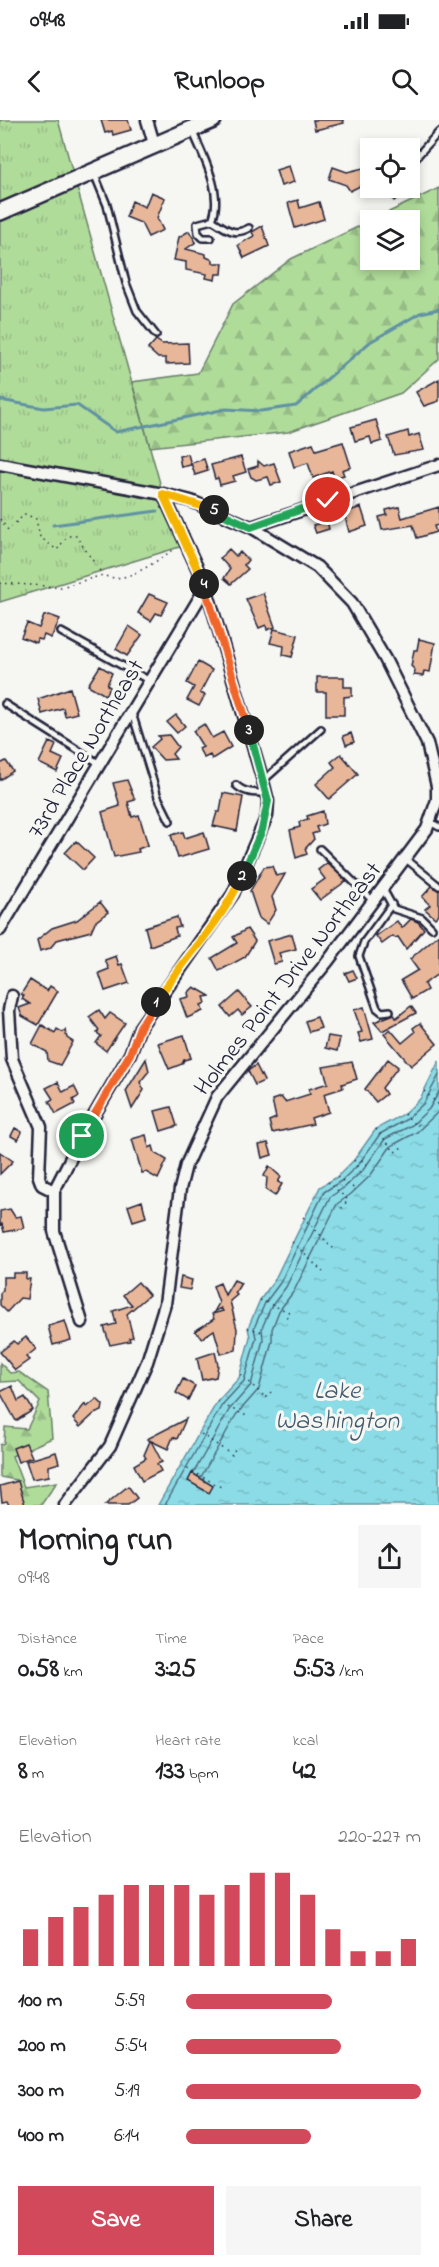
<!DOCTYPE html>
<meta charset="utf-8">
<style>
:root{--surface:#fff;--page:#f6f6f6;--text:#202124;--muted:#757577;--accent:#d1495b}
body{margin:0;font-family:"Indie Flower",sans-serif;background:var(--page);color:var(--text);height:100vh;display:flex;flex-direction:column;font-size:22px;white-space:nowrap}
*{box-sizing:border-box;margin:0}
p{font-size:20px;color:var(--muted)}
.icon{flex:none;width:33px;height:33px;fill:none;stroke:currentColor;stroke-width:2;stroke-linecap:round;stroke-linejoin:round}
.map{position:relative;height:1385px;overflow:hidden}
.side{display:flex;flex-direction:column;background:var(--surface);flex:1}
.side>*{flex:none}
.controls{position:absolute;left:360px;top:18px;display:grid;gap:12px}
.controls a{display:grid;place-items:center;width:60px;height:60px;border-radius:0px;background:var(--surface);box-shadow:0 3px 9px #0003;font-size:30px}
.pin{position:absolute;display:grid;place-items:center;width:51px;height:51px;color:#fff;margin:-26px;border:3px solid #fff;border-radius:50%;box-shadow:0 2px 6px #0007}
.km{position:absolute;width:30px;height:30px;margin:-15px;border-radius:50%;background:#222;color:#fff;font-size:16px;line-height:30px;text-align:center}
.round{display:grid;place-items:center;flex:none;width:63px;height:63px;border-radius:0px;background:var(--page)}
.head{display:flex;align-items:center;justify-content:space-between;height:102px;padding:0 18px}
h1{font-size:33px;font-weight:800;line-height:45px}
.metrics{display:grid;grid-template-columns:repeat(3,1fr);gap:9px;height:102px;padding:6px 18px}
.metrics div{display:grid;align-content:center}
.metrics b{font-size:26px;font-weight:800}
.metrics small{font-size:16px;font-weight:400}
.metrics p{font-size:16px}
.chart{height:168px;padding:12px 18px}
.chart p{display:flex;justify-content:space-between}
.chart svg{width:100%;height:108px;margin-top:6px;stroke:var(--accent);stroke-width:6}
.button{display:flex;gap:12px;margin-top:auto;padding:12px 18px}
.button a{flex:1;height:69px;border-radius:0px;background:var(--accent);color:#fff;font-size:24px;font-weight:800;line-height:69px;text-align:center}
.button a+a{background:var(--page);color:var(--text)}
ul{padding:0 18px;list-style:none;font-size:20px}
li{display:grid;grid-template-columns:96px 72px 1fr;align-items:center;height:45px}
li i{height:15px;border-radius:8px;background:var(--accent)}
.status{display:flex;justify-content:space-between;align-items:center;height:42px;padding:0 30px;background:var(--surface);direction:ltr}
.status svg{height:16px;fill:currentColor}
header{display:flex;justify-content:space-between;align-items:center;height:78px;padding:0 18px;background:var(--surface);font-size:27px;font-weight:800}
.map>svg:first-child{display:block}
</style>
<div class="status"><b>09:48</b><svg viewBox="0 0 49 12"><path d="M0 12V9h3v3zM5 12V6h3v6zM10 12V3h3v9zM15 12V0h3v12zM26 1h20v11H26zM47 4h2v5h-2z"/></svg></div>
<header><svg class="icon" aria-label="back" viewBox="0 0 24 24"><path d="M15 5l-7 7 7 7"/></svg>Runloop<svg class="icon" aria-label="search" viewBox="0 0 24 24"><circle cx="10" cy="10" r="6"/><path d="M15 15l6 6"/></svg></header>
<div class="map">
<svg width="439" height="1385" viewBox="0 0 439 1385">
<defs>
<pattern id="forest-firs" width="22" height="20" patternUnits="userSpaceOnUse" patternTransform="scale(1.5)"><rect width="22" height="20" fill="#b0dc9a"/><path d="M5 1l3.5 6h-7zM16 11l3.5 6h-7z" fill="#97bc86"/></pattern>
<pattern id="park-tufts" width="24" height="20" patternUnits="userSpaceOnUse" patternTransform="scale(1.5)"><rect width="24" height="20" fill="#b0dc9a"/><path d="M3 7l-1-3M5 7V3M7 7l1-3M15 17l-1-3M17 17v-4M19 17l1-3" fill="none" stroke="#97bc86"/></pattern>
<pattern id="water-ripples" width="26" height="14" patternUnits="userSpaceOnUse" patternTransform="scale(1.5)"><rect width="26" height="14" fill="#8bdce6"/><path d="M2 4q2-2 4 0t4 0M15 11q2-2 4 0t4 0" fill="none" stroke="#78bcc6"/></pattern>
</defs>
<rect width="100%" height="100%" fill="#f6f6f2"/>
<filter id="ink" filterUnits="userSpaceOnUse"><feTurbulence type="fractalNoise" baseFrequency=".0167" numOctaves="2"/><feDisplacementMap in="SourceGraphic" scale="12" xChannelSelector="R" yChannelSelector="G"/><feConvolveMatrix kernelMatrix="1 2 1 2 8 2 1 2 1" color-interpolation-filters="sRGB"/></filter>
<g filter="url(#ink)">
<path fill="url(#forest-firs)" stroke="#697f6a" stroke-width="1.5" fill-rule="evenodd" d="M 439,68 L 439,239 L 401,273 L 288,312 L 150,327 L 132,262 L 198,253 L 233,184 L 291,139 ZM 370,100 L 410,100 L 410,140 L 370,140 Z
M 0,1243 L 10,1253 L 19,1252 L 48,1272 L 52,1318 L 12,1336 L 24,1367 L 57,1362 L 41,1385 L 23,1385 L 16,1360 L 0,1357 L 0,1325 L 4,1323 L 5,1307 L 27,1309 L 40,1282 L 19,1261 L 0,1262 Z"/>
<path fill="url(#park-tufts)" stroke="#697f6a" stroke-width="1.5" d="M 0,0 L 58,0 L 163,374 L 186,425 L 0,482 Z"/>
<path fill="url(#water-ripples)" stroke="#6192a2" stroke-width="1.5" d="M 439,941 L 439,1385 L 158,1385 L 217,1282 L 239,1258 L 250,1217 L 248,1208 L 260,1180 L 274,1161 L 320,1067 L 337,1057 L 354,1040 L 376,1009 L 404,994 L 420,979 Z"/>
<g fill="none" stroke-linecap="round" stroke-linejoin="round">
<path stroke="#4c6c7f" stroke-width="1.5" d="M 194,1352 L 229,1290 L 251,1265 L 263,1220 L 262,1208 L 271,1187 L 286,1167 L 330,1077 L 345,1067 L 363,1050 L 385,1019 L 412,1005 L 429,989 L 439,972
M 201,1357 L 236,1295 L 259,1269 L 272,1221 L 272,1209 L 279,1191 L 294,1171 L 337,1084 L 351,1074 L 370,1056 L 391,1026 L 417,1012 L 439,991
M 165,1385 L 222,1285 L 244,1261 L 256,1218 L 254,1208 L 265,1183 L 280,1163 L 324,1072 L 341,1061 L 358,1045 L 380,1014 L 407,999 L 424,983 L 439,955"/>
<path stroke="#6192a2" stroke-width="3" d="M 0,280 L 44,288 L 77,285 L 116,312 L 226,289 L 261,291 L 296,286 L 370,222 L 420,193 L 439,189
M 53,405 L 157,391"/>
</g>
<path fill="#e8b799" stroke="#22223b" stroke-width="1.5" d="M 101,0 L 128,0 L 131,10 L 113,15 L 112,11 L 105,13 Z
M 313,0 L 343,0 L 344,3 L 315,10 Z
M 289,46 L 294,62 L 281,66 L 276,50 Z
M 333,47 L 347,52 L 363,48 L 370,61 L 350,71 L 346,65 L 329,59 Z
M 392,68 L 412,68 L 394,81 L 387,71 Z
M 151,72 L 165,78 L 157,98 L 163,110 L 148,117 L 141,103 L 126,97 L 132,81 L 145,87 Z
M 298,80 L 300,88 L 319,82 L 324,99 L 295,108 L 288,83 Z
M 262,106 L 269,126 L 244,138 L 238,125 L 254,116 L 252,112 Z
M 189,111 L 196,122 L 186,129 L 206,134 L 206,137 L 213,140 L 213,143 L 223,143 L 222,154 L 216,154 L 215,160 L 206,158 L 207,154 L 186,150 L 186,142 L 174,140 L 179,117 Z
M 156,220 L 162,224 L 188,223 L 189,243 L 166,244 L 166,238 L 158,238 L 148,229 Z
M 439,259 L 439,281 L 424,286 L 416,272 Z
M 376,300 L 382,321 L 372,324 L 370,317 L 355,321 L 351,307 Z
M 408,311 L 409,317 L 419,314 L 424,330 L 394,335 L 388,317 Z
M 343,322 L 351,347 L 342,350 L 344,355 L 334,358 L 332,351 L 313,358 L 308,343 L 294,347 L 289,331 L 313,323 L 316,330 Z
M 188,334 L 191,345 L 181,347 L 179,336 Z
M 241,337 L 246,352 L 233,356 L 235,361 L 220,365 L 218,358 L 215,359 L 211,345 Z
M 204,339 L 208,351 L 195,355 L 191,343 Z
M 258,341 L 264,346 L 274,343 L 281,362 L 271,365 L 268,357 L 256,360 L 251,357 L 248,349 L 258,346 Z
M 361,387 L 367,406 L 349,412 L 344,393 Z
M 399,387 L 402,398 L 439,387 L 439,405 L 434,406 L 436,412 L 417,418 L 413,405 L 382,410 L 379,397 L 387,395 L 386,390 Z
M 327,401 L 329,409 L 316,413 L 313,405 Z
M 229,429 L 236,436 L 240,432 L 248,440 L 244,445 L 248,449 L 231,464 L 224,458 L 230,449 L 220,438 Z
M 263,473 L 275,507 L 267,510 L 266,505 L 259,508 L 246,479 Z
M 149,474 L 168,482 L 161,495 L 156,493 L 151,501 L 138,493 Z
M 49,495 L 60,499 L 51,518 L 44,515 L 42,520 L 37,519 L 36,523 L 21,517 L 27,503 L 39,508 L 44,496 Z
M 129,506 L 142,515 L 127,536 L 116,529 Z
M 274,509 L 298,515 L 292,537 L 283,535 L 284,526 L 270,523 Z
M 419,519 L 435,523 L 430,552 L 424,551 L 423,556 L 414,555 L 415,550 L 411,546 L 414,530 L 417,530 Z
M 198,542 L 212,550 L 200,573 L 205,575 L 199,586 L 187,580 L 194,567 L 187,563 Z
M 100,546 L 112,553 L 107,565 L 110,567 L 105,575 L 88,565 Z
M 317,557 L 344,557 L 344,567 L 352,567 L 352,576 L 344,577 L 344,595 L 326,595 L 326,572 L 317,572 Z
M 70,568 L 77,593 L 65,596 L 63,588 L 42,594 L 38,579 Z
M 176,595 L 185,606 L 177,613 L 167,602 Z
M 204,604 L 212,618 L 223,612 L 231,627 L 212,639 L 210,635 L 204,638 L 199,629 L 203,627 L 193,611 Z
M 351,613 L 354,622 L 346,625 L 343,616 Z
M 169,615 L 178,627 L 172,634 L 176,639 L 163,640 L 151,627 L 160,619 L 158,616 Z
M 49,622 L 56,625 L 52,634 L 63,639 L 57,652 L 39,643 Z
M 341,634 L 358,654 L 329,679 L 316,664 L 335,647 L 331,642 Z
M 6,641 L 13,651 L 0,660 L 0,644 Z
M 127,660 L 135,680 L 128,682 L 132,697 L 139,695 L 148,725 L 138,729 L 139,732 L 114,737 L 102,692 L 120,686 L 113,663 Z
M 223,673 L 243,677 L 237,711 L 213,706 L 217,692 L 220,692 Z
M 323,691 L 325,704 L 316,707 L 318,712 L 312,714 L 314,719 L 305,729 L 307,734 L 296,738 L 290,710 L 300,707 L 299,702 L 308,699 L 307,696 Z
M 183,712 L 185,718 L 204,712 L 209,729 L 178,738 L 171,715 Z
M 76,721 L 94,738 L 83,750 L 65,733 Z
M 327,743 L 346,761 L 320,780 L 311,769 L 325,759 L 318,750 Z
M 272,746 L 276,756 L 285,754 L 272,777 L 276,790 L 267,804 L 259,798 L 250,771 L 264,747 Z
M 432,766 L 439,771 L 439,794 L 435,798 L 425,789 L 430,785 L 422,777 Z
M 100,782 L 108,792 L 95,802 L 91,811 L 57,820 L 50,828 L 40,831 L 37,820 L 52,808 L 77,800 Z
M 177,797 L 180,807 L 175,808 L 177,816 L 150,826 L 145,807 Z
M 411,799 L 418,802 L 424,809 L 406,829 L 398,817 L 395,818 L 393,816 L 382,824 L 376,816 L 397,801 L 402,808 Z
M 247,809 L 255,821 L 245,837 L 219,851 L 212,838 L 237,823 L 233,817 Z
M 292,814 L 296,829 L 279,833 L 282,842 L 274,844 L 267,821 Z
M 439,814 L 439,853 L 424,864 L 427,870 L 412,879 L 401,860 L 418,850 L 410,839 Z
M 116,836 L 119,845 L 122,844 L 129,863 L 105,871 L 99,853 L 109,849 L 105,840 Z
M 353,850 L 357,858 L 349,861 L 345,853 Z
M 30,860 L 47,871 L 50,866 L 58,871 L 38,905 L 22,896 L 19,888 L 30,884 L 22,879 L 24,876 L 21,874 Z
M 194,867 L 210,876 L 204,877 L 206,883 L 201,885 L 203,891 L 187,898 L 180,879 L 189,877 L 188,873 Z
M 239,872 L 252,887 L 242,895 L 238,890 L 230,897 L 222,887 Z
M 411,886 L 416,893 L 382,911 L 374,902 L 394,894 L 396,898 Z
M 364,887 L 373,919 L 361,922 L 358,913 L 362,912 L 354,890 Z
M 99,890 L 105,899 L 110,893 L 125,903 L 106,931 L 96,923 L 101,916 L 97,913 L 99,910 L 89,897 Z
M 317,897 L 321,908 L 309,912 L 305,901 Z
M 420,903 L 437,924 L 411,946 L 384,914 L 390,909 L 402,923 L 415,912 L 413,908 Z
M 42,905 L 55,913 L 57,909 L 62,912 L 65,910 L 67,918 L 73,922 L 60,945 L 48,941 L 47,932 L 32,924 Z
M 184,915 L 191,938 L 184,940 L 182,944 L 169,949 L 158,923 Z
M 328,916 L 340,918 L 337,931 L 325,928 Z
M 146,939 L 149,951 L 140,962 L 144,970 L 132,989 L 126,971 Z
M 388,939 L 398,947 L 382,968 L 386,974 L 376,982 L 365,969 Z
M 352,942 L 357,959 L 342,964 L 343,968 L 324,974 L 329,992 L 311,998 L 313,1004 L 272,1013 L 269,1001 L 276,998 L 272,980 L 281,977 L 285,982 L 310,974 L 309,969 L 328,963 L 323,947 Z
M 256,945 L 264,961 L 255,965 L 248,951 Z
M 58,962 L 63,972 L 74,966 L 79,976 L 73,980 L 75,984 L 56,994 L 49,981 L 53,979 L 46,968 Z
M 171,987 L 177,1006 L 161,1011 L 155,991 Z
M 15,1008 L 22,1012 L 18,1020 L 11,1016 Z
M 146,1015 L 149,1028 L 153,1026 L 155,1033 L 167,1040 L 158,1059 L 146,1052 L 142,1053 L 132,1019 Z
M 268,1023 L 272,1035 L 262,1038 L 259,1025 Z
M 0,1032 L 13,1041 L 0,1054 Z
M 269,1046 L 281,1057 L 278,1062 L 282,1064 L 275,1076 L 266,1070 L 267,1058 L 264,1056 Z
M 142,1081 L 146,1097 L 133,1101 L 128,1086 Z
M 10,1089 L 15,1097 L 21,1096 L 24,1108 L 4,1112 L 2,1104 L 0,1105 L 0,1091 Z
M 13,1153 L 26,1153 L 26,1159 L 30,1159 L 27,1179 L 20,1178 L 7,1192 L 0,1185 L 0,1173 L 3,1170 L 3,1157 L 13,1157 Z
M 181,1157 L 192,1160 L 190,1170 L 179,1168 Z
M 234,1160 L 241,1163 L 235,1173 L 237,1175 L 230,1181 L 237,1209 L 236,1230 L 221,1234 L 214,1210 L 202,1218 L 195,1211 L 214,1199 L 212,1194 L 223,1191 L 221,1188 L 214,1192 L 219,1183 L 213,1166 L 220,1163 L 225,1175 Z
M 138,1162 L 149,1175 L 127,1194 L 133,1217 L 129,1218 L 130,1221 L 110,1225 L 104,1207 L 116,1204 L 113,1191 L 132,1185 L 123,1175 Z
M 65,1201 L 71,1220 L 53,1225 L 48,1206 Z
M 26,1217 L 36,1229 L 26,1237 L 29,1240 L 15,1250 L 0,1232 L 14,1221 L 17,1224 Z
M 215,1232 L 218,1245 L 216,1257 L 202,1260 L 197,1238 Z
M 183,1259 L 195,1266 L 188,1280 L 176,1273 Z
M 12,1266 L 18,1281 L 25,1277 L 33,1290 L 16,1301 L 0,1272 Z
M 97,1279 L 103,1285 L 102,1291 L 94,1294 L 80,1307 L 73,1299 L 85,1284 L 87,1287 Z
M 186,1299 L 177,1319 L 173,1317 L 168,1329 L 151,1321 L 162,1342 L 157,1344 L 161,1351 L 142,1361 L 134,1345 L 146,1338 L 144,1335 L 150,1321 L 147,1319 Z
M 26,1323 L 32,1337 L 18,1342 L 13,1328 Z
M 56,1332 L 59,1343 L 49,1346 L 49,1356 L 32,1359 L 26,1341 Z
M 192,1353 L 213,1366 L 209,1373 L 188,1361 Z
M 18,1361 L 25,1385 L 9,1385 L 7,1381 L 2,1382 L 0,1366 Z
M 128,1366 L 137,1378 L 128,1385 L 105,1385 Z"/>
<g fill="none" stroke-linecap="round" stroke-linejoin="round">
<defs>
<path id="lane" d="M 193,12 C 203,36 224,74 212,100 L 197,104 L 198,113 L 203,118 L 211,118
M 410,44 L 439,12
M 94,53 L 107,85 L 126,163 L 137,191 L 156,215
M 212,100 C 226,108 233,117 249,108
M 322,360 L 328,380
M 61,512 L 150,561
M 5,584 L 100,644
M 132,593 L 158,677 L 170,701
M 264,660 L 321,609
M 236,665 C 244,673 255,673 266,673
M 430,702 L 439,707
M 320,729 L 373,781
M 406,739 L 439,766
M 383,769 L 394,789 L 422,798 L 432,808
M 390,891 L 382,892 L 377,888 L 359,836 L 364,822 L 392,784"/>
<path id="street" d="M 147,0 L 155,27
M 0,344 L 163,374 L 191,381 L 251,407 L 317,447 L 352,483 L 385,539 L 427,623 L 437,666 L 437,680 L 427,709 L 328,841 L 217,977 L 186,1045 L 180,1069 L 165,1184 L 147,1242 L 110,1326 L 65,1385
M 251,407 L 439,345
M 0,810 L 206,467
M 12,876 L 9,890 L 12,939 L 41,1007 L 39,1057 L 42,1065 L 54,1071 L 54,1111 L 82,1202
M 54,1071 L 82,1016 L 130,934 L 140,907 L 233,774 L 267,696 L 268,681 L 263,661 L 206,467 L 163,374"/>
<path id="secondary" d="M 0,92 L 213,0"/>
</defs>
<use href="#lane" stroke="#22223b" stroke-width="10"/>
<use href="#street" stroke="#22223b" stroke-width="15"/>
<use href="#secondary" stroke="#22223b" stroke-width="20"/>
<path stroke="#22223b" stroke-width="1.5" stroke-dasharray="1.5 4.5" stroke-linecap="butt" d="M 0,399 L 8,410 L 25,394 L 36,399 L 40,417 L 57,430 L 67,416 L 76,416 L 102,454
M 0,463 L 61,467 L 103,455 C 126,466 155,441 175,429
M 424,971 L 439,985
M 404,994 L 416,1006 L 421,1002
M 376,1009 L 395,1032 L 402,1027
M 357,1036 L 368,1046
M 354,1040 L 360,1054
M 337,1057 L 355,1069
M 328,1062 L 348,1080 L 341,1089
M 303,1097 L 335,1130
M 292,1122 L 323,1152
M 260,1180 L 289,1192 L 285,1201
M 248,1208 L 264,1212
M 240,1254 L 266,1278 L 271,1272
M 217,1282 L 249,1297
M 201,1314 L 232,1335 L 235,1329
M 182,1346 L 221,1367"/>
<use href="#lane" stroke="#f6f6f2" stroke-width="5"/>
<use href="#street" stroke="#f6f6f2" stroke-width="10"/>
<use href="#secondary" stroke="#f6f6f2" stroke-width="15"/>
</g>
</g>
<g fill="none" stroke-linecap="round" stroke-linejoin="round" filter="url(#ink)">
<defs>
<path id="split-1" d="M 82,1016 L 130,934 L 140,907 L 156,882"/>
<path id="split-2" d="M 156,882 C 183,839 221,804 242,756"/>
<path id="split-3" d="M 242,756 L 262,710 L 268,681 L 249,610"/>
<path id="split-4" d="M 204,464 L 249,610"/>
<path id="split-5" d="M 204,464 L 163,374 L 214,390"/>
<path id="split-6" d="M 214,390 L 251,407 L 328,380"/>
</defs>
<use href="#split-1" stroke="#fff" stroke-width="12"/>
<use href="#split-2" stroke="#fff" stroke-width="12"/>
<use href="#split-3" stroke="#fff" stroke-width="12"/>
<use href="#split-4" stroke="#fff" stroke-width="12"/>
<use href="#split-5" stroke="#fff" stroke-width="12"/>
<use href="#split-6" stroke="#fff" stroke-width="12"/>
<use href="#split-1" stroke="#f0652b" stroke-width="8"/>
<use href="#split-2" stroke="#f5b400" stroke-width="8"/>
<use href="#split-3" stroke="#22a559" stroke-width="8"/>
<use href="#split-4" stroke="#f0652b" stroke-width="8"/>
<use href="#split-5" stroke="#f5b400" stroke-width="8"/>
<use href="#split-6" stroke="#22a559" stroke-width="8"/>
</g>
<g text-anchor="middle" stroke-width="6" stroke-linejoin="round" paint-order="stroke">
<g font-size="24" fill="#22223b" stroke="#f6f6f2">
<text transform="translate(85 628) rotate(-59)" y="8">73rd Place Northeast</text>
<text transform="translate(287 858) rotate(-52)" y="8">Holmes Point Drive Northeast</text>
</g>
<g font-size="26" font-style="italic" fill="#425a6e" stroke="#f6f6f2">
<text x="337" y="1278">Lake<tspan x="337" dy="30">Washington</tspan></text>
</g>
</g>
</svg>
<div class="controls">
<a><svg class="icon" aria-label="locate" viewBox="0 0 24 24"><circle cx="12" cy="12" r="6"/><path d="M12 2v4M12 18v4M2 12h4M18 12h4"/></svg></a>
<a><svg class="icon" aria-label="layers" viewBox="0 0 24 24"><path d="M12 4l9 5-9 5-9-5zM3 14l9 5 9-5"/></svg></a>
</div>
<div class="pin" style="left:82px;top:1016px;background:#1e9e55"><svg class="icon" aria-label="arrive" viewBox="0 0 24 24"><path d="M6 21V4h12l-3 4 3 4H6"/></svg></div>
<div class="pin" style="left:328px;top:380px;background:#d93025"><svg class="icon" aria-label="check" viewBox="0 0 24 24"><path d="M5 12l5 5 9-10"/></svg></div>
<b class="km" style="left:156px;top:882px">1</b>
<b class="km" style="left:242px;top:756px">2</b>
<b class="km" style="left:249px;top:610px">3</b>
<b class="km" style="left:204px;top:464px">4</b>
<b class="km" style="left:214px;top:390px">5</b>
</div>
<section class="side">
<div class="head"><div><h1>Morning run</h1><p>09:48</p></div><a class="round"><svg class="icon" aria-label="share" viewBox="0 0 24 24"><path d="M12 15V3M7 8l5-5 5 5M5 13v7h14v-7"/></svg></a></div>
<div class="metrics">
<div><p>Distance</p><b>0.58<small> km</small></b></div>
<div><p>Time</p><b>3:25</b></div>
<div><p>Pace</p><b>5:53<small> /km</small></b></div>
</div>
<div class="metrics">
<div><p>Elevation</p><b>8<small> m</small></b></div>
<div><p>Heart rate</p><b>133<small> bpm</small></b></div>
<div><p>kcal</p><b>42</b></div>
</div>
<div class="chart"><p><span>Elevation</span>220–227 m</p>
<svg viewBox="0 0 160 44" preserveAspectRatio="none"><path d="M5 44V29M15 44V24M25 44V20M35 44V15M45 44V11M55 44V11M65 44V11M75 44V15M85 44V11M95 44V6M105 44V6M115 44V15M125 44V29M135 44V38M145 44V38M155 44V33"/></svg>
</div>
<ul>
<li><b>100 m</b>5:59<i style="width:62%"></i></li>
<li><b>200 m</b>5:54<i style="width:66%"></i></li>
<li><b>300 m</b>5:19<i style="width:100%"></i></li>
<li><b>400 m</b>6:14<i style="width:53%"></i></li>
</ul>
<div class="button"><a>Save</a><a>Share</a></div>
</section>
